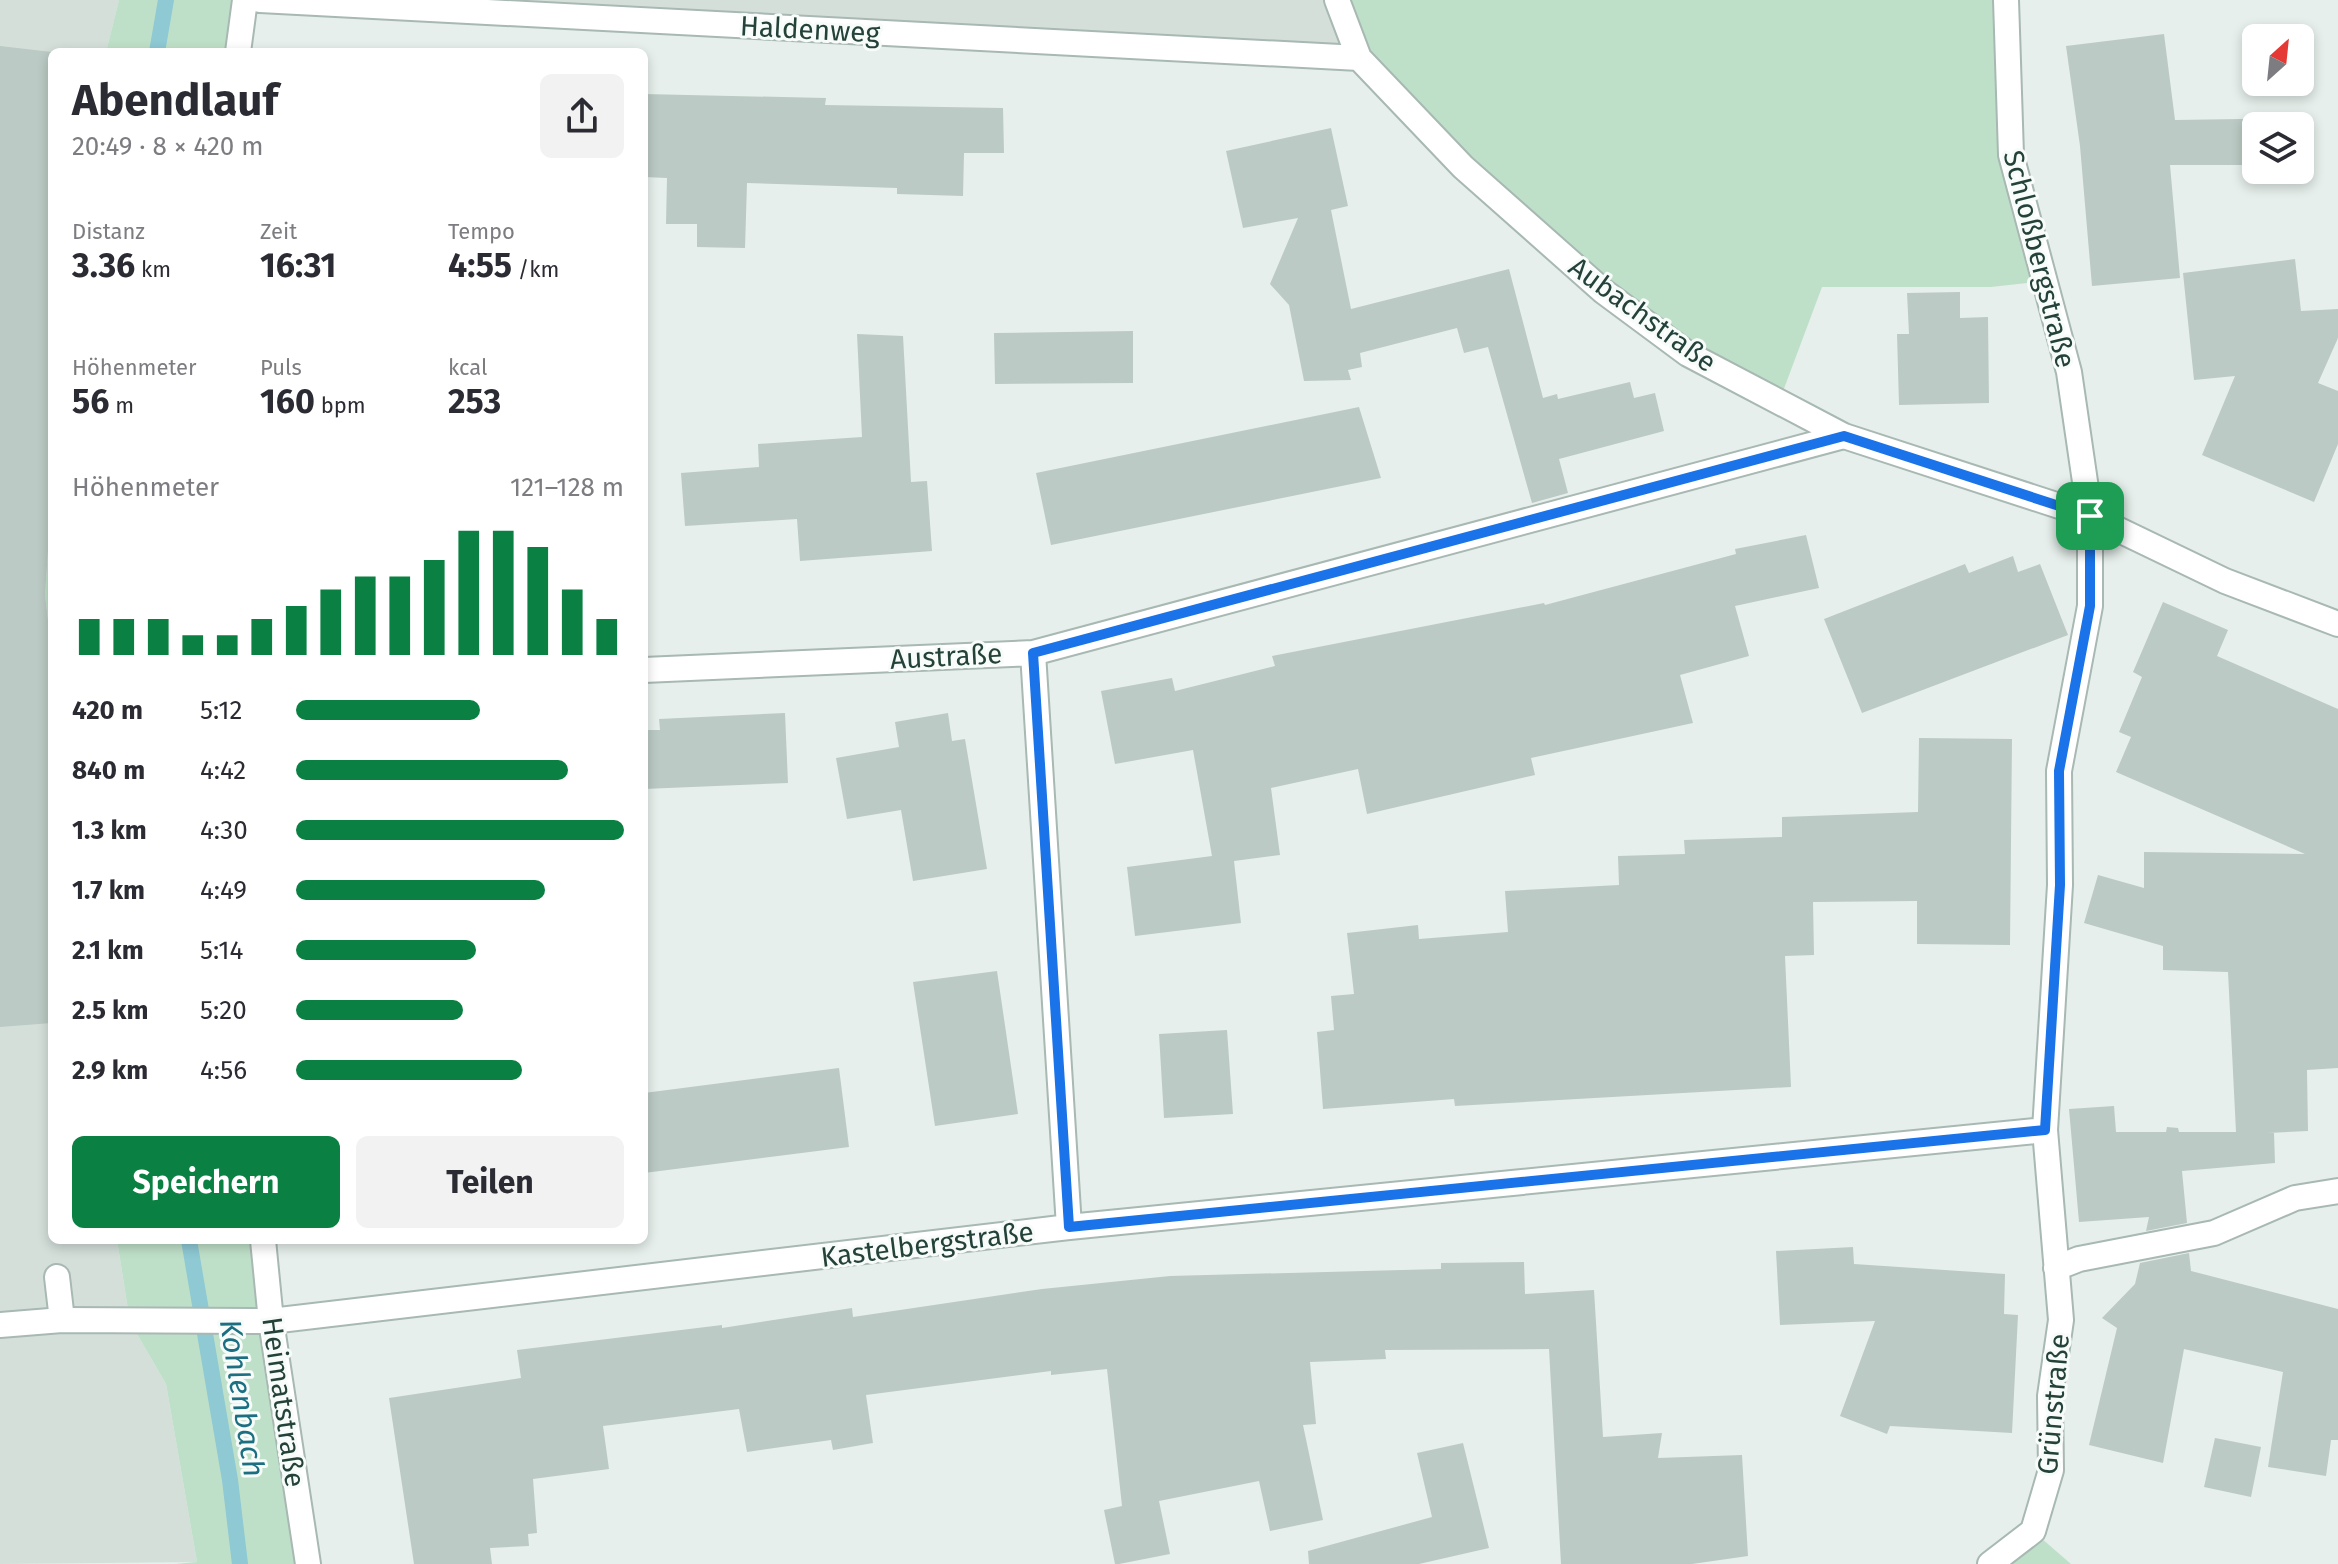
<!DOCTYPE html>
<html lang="de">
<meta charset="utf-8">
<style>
:root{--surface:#fff;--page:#f2f2f3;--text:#2b2b33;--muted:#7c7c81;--accent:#0b8043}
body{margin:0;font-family:"Fira Sans",sans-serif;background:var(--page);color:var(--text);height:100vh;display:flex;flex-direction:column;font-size:30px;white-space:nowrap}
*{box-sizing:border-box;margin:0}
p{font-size:26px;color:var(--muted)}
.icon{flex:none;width:44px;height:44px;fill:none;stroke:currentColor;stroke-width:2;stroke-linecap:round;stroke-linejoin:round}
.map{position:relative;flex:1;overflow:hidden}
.side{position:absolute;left:48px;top:48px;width:600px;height:1196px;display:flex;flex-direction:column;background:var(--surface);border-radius:12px;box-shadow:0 4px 12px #0003}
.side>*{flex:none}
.needle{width:52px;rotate:27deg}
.controls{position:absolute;left:2242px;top:24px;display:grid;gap:16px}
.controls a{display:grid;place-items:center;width:72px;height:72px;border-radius:12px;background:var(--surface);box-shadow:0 4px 12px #0003;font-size:40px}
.pin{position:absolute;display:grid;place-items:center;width:68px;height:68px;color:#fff;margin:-34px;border-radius:16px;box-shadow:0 4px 12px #0006}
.round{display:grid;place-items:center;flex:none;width:84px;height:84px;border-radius:12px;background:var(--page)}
.overview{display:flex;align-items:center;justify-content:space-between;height:136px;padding:0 24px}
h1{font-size:44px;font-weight:700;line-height:60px}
.figures{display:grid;grid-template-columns:repeat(3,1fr);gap:12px;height:136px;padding:8px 24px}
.figures div{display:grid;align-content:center}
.figures b{font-size:34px;font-weight:700}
.figures small{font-size:22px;font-weight:400}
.figures p{font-size:22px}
.chart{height:224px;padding:16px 24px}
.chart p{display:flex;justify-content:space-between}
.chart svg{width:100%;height:144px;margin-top:8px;stroke:var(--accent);stroke-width:6}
.button{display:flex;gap:16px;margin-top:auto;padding:16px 24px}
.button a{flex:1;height:92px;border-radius:12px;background:var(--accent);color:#fff;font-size:32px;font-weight:700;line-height:92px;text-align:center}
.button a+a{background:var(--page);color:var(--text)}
ul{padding:0 24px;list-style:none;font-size:26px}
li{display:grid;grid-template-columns:128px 96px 1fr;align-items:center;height:60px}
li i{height:20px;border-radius:10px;background:var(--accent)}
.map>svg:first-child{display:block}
</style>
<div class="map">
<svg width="2338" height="1564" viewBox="0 0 2338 1564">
<rect width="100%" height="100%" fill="#e6efeb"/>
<path fill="#d4dfda" d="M 0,0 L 119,0 L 106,52 L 52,52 L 52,491 L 45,595 L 52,654 L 52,1240 L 117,1240 L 130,1322 L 166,1384 L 197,1562 L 0,1564 Z
M 260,0 L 1337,0 L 1359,58 Z"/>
<path fill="#bfe0c8" d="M 119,0 L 245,0 L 238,52 L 106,52 Z
M 1337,0 L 2006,0 L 2011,155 L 2045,281 L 1991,287 L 1822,287 L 1779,402 L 1688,354 L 1359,58 Z
M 52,491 L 52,654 L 45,595 Z
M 117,1240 L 263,1240 L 308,1564 L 175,1564 L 197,1562 L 166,1384 L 130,1322 Z
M 2033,1531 L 2071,1564 L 1990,1564 Z"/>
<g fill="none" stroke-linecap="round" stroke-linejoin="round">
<path stroke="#8ec9d4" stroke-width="16" d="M 157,52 L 166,0
M 189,1240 L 230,1480 L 240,1564"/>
</g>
<path fill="#bbcac4" d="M 2164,34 L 2175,120 L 2297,118 L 2298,126 L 2256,126 L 2256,165 L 2170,165 L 2180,278 L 2092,286 L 2080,146 L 2066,46 Z
M 0,46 L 52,52 L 52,491 L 45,595 L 52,654 L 52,1023 L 0,1027 Z
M 644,94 L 826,98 L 825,105 L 1003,108 L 1004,153 L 964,153 L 963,196 L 897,194 L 897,188 L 747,183 L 745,248 L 697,247 L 697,224 L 666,224 L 667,178 L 644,177 Z
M 1331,128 L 1348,206 L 1331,210 L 1351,309 L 1509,269 L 1543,398 L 1557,394 L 1558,399 L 1630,382 L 1634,398 L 1655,393 L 1664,431 L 1559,459 L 1568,493 L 1532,503 L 1488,347 L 1464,353 L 1457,328 L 1360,353 L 1362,367 L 1348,370 L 1351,380 L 1304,381 L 1289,305 L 1270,284 L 1298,218 L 1243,228 L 1226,151 Z
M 2295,259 L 2301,311 L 2338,309 L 2338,338 L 2318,383 L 2338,391 L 2338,444 L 2314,502 L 2202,455 L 2235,376 L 2194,380 L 2183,273 Z
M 1960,292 L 1960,318 L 1988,317 L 1989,403 L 1899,405 L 1897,334 L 1909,334 L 1907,293 Z
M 1133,331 L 1133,383 L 995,384 L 994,333 Z
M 857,334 L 903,336 L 911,482 L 927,481 L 932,551 L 800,561 L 797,519 L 685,526 L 681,473 L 759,467 L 758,444 L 862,437 Z
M 1359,407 L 1381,478 L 1051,545 L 1036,473 Z
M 1806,535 L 1819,588 L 1735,606 L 1749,656 L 1680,675 L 1693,723 L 1531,758 L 1535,775 L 1367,814 L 1358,769 L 1271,788 L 1280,855 L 1234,861 L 1241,923 L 1135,936 L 1127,867 L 1212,856 L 1193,750 L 1115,764 L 1101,691 L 1172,678 L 1175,691 L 1275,666 L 1272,656 L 1544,603 L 1545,605 L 1736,554 L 1735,549 Z
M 2013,556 L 2018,572 L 2040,564 L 2068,635 L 1862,713 L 1824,619 L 1965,564 L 1969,573 Z
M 2163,602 L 2228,630 L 2217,656 L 2338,709 L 2338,1068 L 2307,1070 L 2308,1131 L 2268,1133 L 2274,1133 L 2275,1163 L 2182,1171 L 2187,1223 L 2146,1231 L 2149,1217 L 2079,1222 L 2069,1109 L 2114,1106 L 2116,1132 L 2166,1132 L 2167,1127 L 2178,1128 L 2179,1132 L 2236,1132 L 2228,972 L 2163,970 L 2163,946 L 2084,923 L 2098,875 L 2144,888 L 2144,852 L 2305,854 L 2116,772 L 2131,737 L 2119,732 L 2142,677 L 2133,672 Z
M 785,713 L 788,783 L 644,789 L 644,730 L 660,730 L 659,719 Z
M 948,713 L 952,741 L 965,739 L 987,869 L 913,881 L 901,810 L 847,819 L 836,758 L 899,747 L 895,722 Z
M 1919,738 L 2012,739 L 2010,945 L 1917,944 L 1917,901 L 1813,902 L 1814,955 L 1785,956 L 1791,1087 L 1455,1106 L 1454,1099 L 1323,1109 L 1317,1032 L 1334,1030 L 1331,996 L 1354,994 L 1347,933 L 1418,925 L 1419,939 L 1508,932 L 1505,891 L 1619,885 L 1618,856 L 1685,854 L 1684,840 L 1782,837 L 1782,817 L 1918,812 Z
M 997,971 L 1018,1114 L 935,1126 L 913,982 Z
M 1227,1030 L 1233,1114 L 1164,1118 L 1159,1034 Z
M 839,1068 L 849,1147 L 644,1173 L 644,1093 Z
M 1853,1247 L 1854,1264 L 2005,1274 L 2004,1314 L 2018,1315 L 2012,1433 L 1890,1426 L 1887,1434 L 1840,1416 L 1875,1321 L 1780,1325 L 1776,1251 Z
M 2189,1253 L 2191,1271 L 2338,1309 L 2338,1440 L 2331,1440 L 2326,1476 L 2268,1467 L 2283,1372 L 2184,1349 L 2163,1463 L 2089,1445 L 2117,1328 L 2102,1318 L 2135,1284 L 2140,1263 Z
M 1524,1262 L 1525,1294 L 1594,1290 L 1603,1437 L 1662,1433 L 1658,1458 L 1742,1455 L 1748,1556 L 1692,1564 L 1561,1564 L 1549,1349 L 1385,1350 L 1386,1359 L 1310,1362 L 1316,1424 L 1303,1425 L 1323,1520 L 1270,1531 L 1259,1481 L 1159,1501 L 1170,1554 L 1119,1564 L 1115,1564 L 1104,1510 L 1122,1506 L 1107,1369 L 1051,1375 L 1051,1371 L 866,1395 L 873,1443 L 833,1450 L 831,1440 L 747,1452 L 739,1409 L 603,1426 L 609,1469 L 533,1479 L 537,1533 L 528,1534 L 529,1546 L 490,1548 L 492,1564 L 414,1564 L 389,1398 L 521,1378 L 517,1350 L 722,1325 L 722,1328 L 852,1308 L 853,1317 L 1042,1289 L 1170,1276 L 1441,1269 L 1441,1263 Z
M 2215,1438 L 2261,1447 L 2251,1497 L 2204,1487 Z
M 1463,1443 L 1489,1548 L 1419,1564 L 1309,1564 L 1308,1551 L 1432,1517 L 1417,1453 Z"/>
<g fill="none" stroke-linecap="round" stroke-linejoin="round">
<defs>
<path id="service" d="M 57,1277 L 62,1320"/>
<path id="minor" d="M 260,0 L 1359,58
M 1337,0 L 1359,58 L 1463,167 L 1603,291 L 1688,354 L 1844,436 L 2090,516 L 2225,581 L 2338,624
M 238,52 L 245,0
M 1033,653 L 1069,1227
M 644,670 L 1033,653 L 1844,436
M 263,1240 L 271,1321 L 308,1564
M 2056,1268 L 2079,1259 L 2214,1233 L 2295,1198 L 2338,1191
M 0,1325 L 62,1320 L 271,1321 L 1069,1227 L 2045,1130
M 1990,1564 L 2033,1531 L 2051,1470 L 2050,1396 L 2061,1320 L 2045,1130 L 2060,885 L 2059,771 L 2090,606 L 2090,516 L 2069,372 L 2011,155 L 2006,0"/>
</defs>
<use href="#service" stroke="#a8b8b2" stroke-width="28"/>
<use href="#minor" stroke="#a8b8b2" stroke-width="28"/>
<use href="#service" stroke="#fff" stroke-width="24"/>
<use href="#minor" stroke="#fff" stroke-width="24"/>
</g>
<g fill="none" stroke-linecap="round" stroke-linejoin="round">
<defs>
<path id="route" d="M 1844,436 L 2090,516 L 2090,606 L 2059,771 L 2060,885 L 2045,1130 L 1069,1227 L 1033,653 Z"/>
</defs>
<use href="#route" stroke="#fff" stroke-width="16"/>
<use href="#route" stroke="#1a73e8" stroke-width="10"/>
</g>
<g text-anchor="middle" stroke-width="6" stroke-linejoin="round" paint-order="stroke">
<g font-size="28" fill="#24423a" stroke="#f7fbf9">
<text transform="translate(810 29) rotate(3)" y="10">Haldenweg</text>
<text transform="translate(2040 259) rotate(76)" y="10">Schloßbergstraße</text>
<text transform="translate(1643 314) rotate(36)" y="10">Aubachstraße</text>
<text transform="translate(946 656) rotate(-3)" y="10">Austraße</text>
<text transform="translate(927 1244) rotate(-7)" y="10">Kastelbergstraße</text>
<text transform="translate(284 1402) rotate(82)" y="10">Heimatstraße</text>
<text transform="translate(2053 1404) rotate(-85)" y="10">Grünstraße</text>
</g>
<g font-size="30" font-style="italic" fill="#1c6f80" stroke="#f7fbf9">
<text transform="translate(242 1398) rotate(81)" y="10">Kohlenbach</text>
</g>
</g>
</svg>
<div class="controls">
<a><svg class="needle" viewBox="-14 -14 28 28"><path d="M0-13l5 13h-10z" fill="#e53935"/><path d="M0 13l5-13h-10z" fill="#7c7c81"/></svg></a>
<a><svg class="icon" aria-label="layers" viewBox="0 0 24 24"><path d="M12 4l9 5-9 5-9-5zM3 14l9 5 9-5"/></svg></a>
</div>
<div class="pin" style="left:2090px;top:516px;background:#1e9e55"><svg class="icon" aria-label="arrive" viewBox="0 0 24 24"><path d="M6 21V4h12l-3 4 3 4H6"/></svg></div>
<section class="side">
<div class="overview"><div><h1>Abendlauf</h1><p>20:49 · 8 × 420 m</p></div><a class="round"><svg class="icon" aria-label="share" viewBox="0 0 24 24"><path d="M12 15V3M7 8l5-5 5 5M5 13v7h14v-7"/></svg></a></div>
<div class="figures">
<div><p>Distanz</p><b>3.36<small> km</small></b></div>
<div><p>Zeit</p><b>16:31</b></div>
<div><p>Tempo</p><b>4:55<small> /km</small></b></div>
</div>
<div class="figures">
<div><p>Höhenmeter</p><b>56<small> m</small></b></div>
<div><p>Puls</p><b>160<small> bpm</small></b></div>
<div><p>kcal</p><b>253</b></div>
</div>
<div class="chart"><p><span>Höhenmeter</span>121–128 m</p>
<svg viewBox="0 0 160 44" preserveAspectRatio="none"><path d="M5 44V33M15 44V33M25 44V33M35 44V38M45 44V38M55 44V33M65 44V29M75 44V24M85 44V20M95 44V20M105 44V15M115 44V6M125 44V6M135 44V11M145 44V24M155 44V33"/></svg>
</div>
<ul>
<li><b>420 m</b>5:12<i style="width:56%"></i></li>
<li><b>840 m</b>4:42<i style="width:83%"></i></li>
<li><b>1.3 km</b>4:30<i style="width:100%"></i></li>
<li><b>1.7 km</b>4:49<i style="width:76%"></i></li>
<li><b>2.1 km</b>5:14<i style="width:55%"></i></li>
<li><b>2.5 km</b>5:20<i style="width:51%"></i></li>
<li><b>2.9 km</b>4:56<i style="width:69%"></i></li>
</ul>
<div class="button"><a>Speichern</a><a>Teilen</a></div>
</section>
</div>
